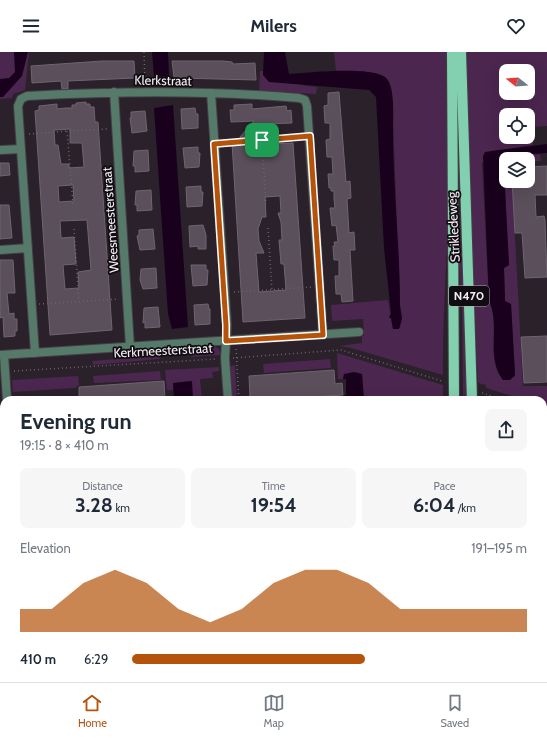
<!DOCTYPE html>
<meta charset="utf-8">
<style>
:root{--surface:#fff;--page:#f6f6f7;--text:#1f2937;--muted:#747a83;--line:#e0e1e3;--accent:#b45309}
body{margin:0;font-family:Cabin,sans-serif;background:var(--page);color:var(--text);height:100vh;display:flex;flex-direction:column;font-size:15px;white-space:nowrap}
*{box-sizing:border-box;margin:0}
p{font-size:13px;color:var(--muted)}
.icon{flex:none;width:22px;height:22px;fill:none;stroke:currentColor;stroke-width:2;stroke-linecap:round;stroke-linejoin:round}
.map{position:relative;flex:1;overflow:hidden}
.panel{position:absolute;left:0px;top:344px;width:547px;height:286px;display:flex;flex-direction:column;background:var(--surface);border-radius:12px 12px 0 0;box-shadow:0 4px 16px #0002}
.panel>*{flex:none}
.needle{width:26px;rotate:287deg}
.fabs{position:absolute;left:499px;top:12px;display:grid;gap:8px}
.fabs a{display:grid;place-items:center;width:36px;height:36px;border-radius:8px;background:var(--surface);box-shadow:0 4px 16px #0002;font-size:20px}
.pin{position:absolute;display:grid;place-items:center;width:34px;height:34px;color:#fff;margin:-17px;border-radius:8px;box-shadow:0 2px 6px #0006}
.round{display:grid;place-items:center;flex:none;width:42px;height:42px;border-radius:8px;background:var(--page)}
.overview{display:flex;align-items:center;justify-content:space-between;height:68px;padding:0 20px}
h1{font-size:22px;font-weight:700;line-height:30px}
.metrics{display:grid;grid-template-columns:repeat(3,1fr);gap:6px;height:68px;padding:4px 20px}
.metrics div{display:grid;align-content:center;border-radius:8px;background:var(--page);text-align:center}
.metrics b{font-size:20px;font-weight:700}
.metrics small{font-size:11px;font-weight:400}
.metrics p{font-size:11px}
.chart{height:112px;padding:8px 20px}
.chart p{display:flex;justify-content:space-between}
.chart svg{width:100%;height:72px;margin-top:4px;fill:var(--accent);opacity:.7}
ul{padding:0 20px;list-style:none;font-size:13px}
li{display:grid;grid-template-columns:64px 48px 1fr;align-items:center;height:30px}
li i{height:10px;border-radius:5px;background:var(--accent)}
header{display:flex;justify-content:space-between;align-items:center;height:52px;padding:0 20px;background:var(--surface);font-size:18px;font-weight:700}
.menu{display:flex;justify-content:space-around;align-items:center;height:56px;border-top:1px solid var(--line);background:var(--surface);font-size:11px;color:var(--muted)}
.menu a{display:grid;justify-items:center;gap:2px}
.menu .active{color:var(--accent)}
.map>svg:first-child{display:block}
</style>
<header><svg class="icon" aria-label="menu" viewBox="0 0 24 24"><path d="M4 6h16M4 12h16M4 18h16"/></svg>Milers<svg class="icon" aria-label="heart" viewBox="0 0 24 24"><path d="M12 20l-8-8c-3-5 5-10 8-4 3-6 11-1 8 4z"/></svg></header>
<div class="map">
<svg width="547" height="630" viewBox="0 0 547 630">
<rect width="100%" height="100%" fill="#2a212b"/>
<path fill="#4b264f" fill-rule="evenodd" d="M 0,0 L 29,0 L 25,38 L 13,42 L 12,46 L 0,47 Z
M 334,0 L 446,0 C 447,29 450,59 450,88 C 451,167 442,245 443,323 L 351,296 L 339,294 L 362,291 L 362,284 L 364,283 L 363,267 L 332,269 L 331,253 L 388,248 L 393,277 L 400,276 L 402,264 L 400,254 L 393,68 L 390,34 L 387,27 L 374,21 L 336,19 Z
M 466,0 L 547,0 L 547,74 L 533,75 L 533,93 L 492,99 L 482,111 L 489,249 C 501,273 485,305 503,328 L 514,325 L 515,323 L 511,252 L 505,249 L 504,216 L 509,213 L 505,137 L 501,106 L 540,102 L 541,109 L 528,110 L 528,107 L 506,107 L 506,129 L 512,129 L 523,334 L 547,334 L 547,354 L 543,353 L 543,348 L 525,348 L 486,336 L 486,333 L 478,331 L 470,165 ZM 506,19 L 528,19 L 528,41 L 506,41 ZM 506,63 L 528,63 L 528,85 L 506,85 Z
M 260,19 L 263,19 L 263,23 L 306,34 L 317,35 L 316,42 L 259,39 Z
M 456,30 L 458,30 L 460,93 L 458,143 L 466,266 L 467,348 L 463,348 L 462,257 L 455,158 Z
M 215,294 L 219,297 L 221,303 L 191,305 L 190,296 Z
M 159,297 L 160,307 L 93,313 L 92,309 L 142,305 L 142,299 Z
M 337,301 L 443,333 L 443,348 L 364,348 L 362,322 L 344,322 L 343,327 L 338,327 Z
M 330,307 L 331,316 L 264,321 L 263,312 Z
M 235,313 L 237,348 L 232,348 L 230,314 Z
M 219,315 L 219,319 L 212,320 L 213,326 L 200,327 L 202,348 L 193,348 L 191,329 L 174,331 L 174,338 L 167,338 L 165,318 Z
M 160,319 L 161,328 L 94,331 L 93,324 Z
M 78,324 L 79,333 L 75,336 L 13,340 L 12,328 Z
M 47,626 L 94,626 L 94,630 L 47,630 Z"/>
<path fill="#19001d" d="M 14,0 L 28,0 L 22,24 L 3,45 L 0,45 L 0,27 L 9,26 L 15,20 Z
M 152,0 L 168,0 L 169,25 L 154,24 Z
M 264,0 L 285,0 L 289,22 C 307,21 376,13 387,27 C 395,36 393,66 393,78 C 393,137 400,195 400,254 L 402,267 L 399,277 L 393,277 L 391,266 L 389,266 L 391,261 L 384,196 L 376,45 L 369,38 L 269,30 L 263,23 Z
M 173,53 L 188,275 L 172,277 L 168,262 L 154,56 Z
M 547,92 L 547,101 L 503,104 L 501,106 L 505,137 L 509,213 L 504,216 L 505,249 L 511,252 L 515,323 L 510,328 L 503,328 C 485,305 501,273 489,249 L 483,104 L 485,100 L 492,99 Z
M 354,320 L 362,322 L 364,348 L 343,348 L 343,344 L 346,343 L 346,327 L 343,327 L 344,322 Z
M 192,329 L 193,348 L 174,348 L 173,331 Z"/>
<path fill="#5a4f5b" stroke="#6f6470" fill-rule="evenodd" d="M 102,9 L 134,9 L 135,26 L 68,29 L 68,37 L 62,37 L 61,29 L 32,31 L 31,14 Z
M 172,9 L 223,9 L 232,10 L 233,12 L 255,11 L 256,28 L 178,26 L 174,25 Z
M 339,40 L 346,130 L 350,129 L 351,146 L 347,147 L 349,181 L 354,180 L 355,198 L 350,198 L 353,249 L 342,250 L 341,242 L 336,242 L 335,224 L 339,224 L 339,208 L 334,208 L 333,194 L 335,194 L 334,190 L 338,190 L 336,173 L 332,174 L 330,156 L 335,156 L 334,147 L 334,139 L 331,139 L 331,136 L 329,136 L 328,122 L 333,122 L 332,105 L 327,105 L 326,88 L 330,87 L 330,71 L 325,71 L 324,54 L 328,53 L 328,41 Z
M 86,50 L 86,52 L 90,52 L 90,55 L 94,55 L 95,70 L 98,70 L 112,278 L 50,283 L 35,59 L 39,58 L 39,54 L 57,52 L 57,57 L 65,56 L 72,56 L 72,53 L 76,53 L 76,51 ZM 70,77 L 70,91 L 82,91 L 84,115 L 69,116 L 69,112 L 61,112 L 58,93 L 55,93 L 54,78 ZM 73,133 L 74,149 L 59,150 L 58,134 ZM 87,168 L 91,218 L 78,220 L 79,236 L 65,237 L 63,213 L 76,212 L 75,198 L 74,185 L 61,186 L 60,169 Z
M 252,52 L 252,57 L 286,54 L 287,59 L 291,58 L 292,71 L 266,72 L 268,92 L 293,91 L 305,266 L 243,270 L 232,91 L 241,91 L 240,85 L 254,69 L 231,70 L 230,58 L 234,58 L 234,53 ZM 280,144 L 281,161 L 278,161 L 281,170 L 282,188 L 279,188 L 281,212 L 284,212 L 286,238 L 259,240 L 256,201 L 264,201 L 259,189 L 258,177 L 262,165 L 266,165 L 265,145 Z
M 195,56 L 196,62 L 198,62 L 198,76 L 182,77 L 181,57 Z
M 145,59 L 147,79 L 132,81 L 130,66 L 131,66 L 131,60 Z
M 198,95 L 198,101 L 200,101 L 199,115 L 185,116 L 183,96 Z
M 148,98 L 149,119 L 135,120 L 135,114 L 133,114 L 134,99 Z
M 0,111 L 9,111 L 10,123 L 0,124 Z
M 547,114 L 547,143 L 535,143 L 536,165 L 544,164 L 545,168 L 547,225 L 525,226 L 522,181 L 515,181 L 512,129 L 528,129 L 528,115 Z
M 201,134 L 201,140 L 203,140 L 202,154 L 187,155 L 186,135 Z
M 151,138 L 152,158 L 137,159 L 137,153 L 135,153 L 136,139 Z
M 0,153 L 9,153 L 12,186 L 0,187 Z
M 203,173 L 206,183 L 206,197 L 198,197 L 198,194 L 190,195 L 189,174 Z
M 153,177 L 155,197 L 140,198 L 137,184 L 139,183 L 139,178 Z
M 0,208 L 13,208 L 15,241 L 7,241 L 9,262 L 14,261 L 14,267 L 17,267 L 17,279 L 15,279 L 15,284 L 4,285 L 3,265 L 0,266 Z
M 191,213 L 206,213 L 206,218 L 208,218 L 207,233 L 193,234 Z
M 156,216 L 157,236 L 143,237 L 140,228 L 141,217 Z
M 208,252 L 209,257 L 210,257 L 210,272 L 195,273 L 194,253 Z
M 158,255 L 160,275 L 145,276 L 145,270 L 143,271 L 144,256 Z
M 547,284 L 547,330 L 524,331 L 521,285 Z
M 334,318 L 335,332 L 342,331 L 343,343 L 266,348 L 265,345 L 250,346 L 249,324 Z
M 164,329 L 165,348 L 79,348 L 79,335 Z"/>
<g fill="none" stroke-linecap="round" stroke-linejoin="round">
<defs>
<path id="service" d="M 543,424 L 547,434
M 545,525 L 544,497 L 547,497
M 543,546 L 547,546"/>
<path id="minor" d="M 114,40 L 130,295
M 211,41 L 227,273 L 225,306 L 228,348
M 0,98 L 21,97
M 0,198 L 28,196
M 35,301 L 18,54 L 21,47 L 27,44 C 118,39 208,38 299,46 L 305,48 L 307,54 L 323,283
M 0,303 L 359,280
M 4,303 L 7,348
M 543,390 L 547,390
M 543,402 L 547,402
M 0,412 L 4,412
M 160,626 L 160,630
M 261,626 L 262,630
M 25,630 L 25,626
M 289,630 L 289,626
M 390,630 L 390,626"/>
<path id="tertiary" d="M 132,626 L 133,630
M 140,626 L 140,630"/>
<path id="primary" d="M 452,0 L 454,348
M 461,0 L 472,348
M 454,630 L 455,626
M 475,630 L 475,626"/>
</defs>
<use href="#service" stroke="#463e47" stroke-width="6"/>
<use href="#minor" stroke="#463e47" stroke-width="10"/>
<use href="#tertiary" stroke="#463e47" stroke-width="10"/>
<use href="#primary" stroke="#463e47" stroke-width="12"/>
<path stroke="#6c646d" stroke-width="1.5" stroke-dasharray="1 3" stroke-linecap="butt" d="M 144,0 L 145,31
M 29,82 L 67,79
M 262,88 L 266,152
M 224,91 L 300,85
M 73,152 L 67,79 L 108,77
M 268,176 L 272,238
M 74,177 L 79,249
M 234,240 L 312,235
M 39,252 L 119,247
M 236,297 L 239,348
M 233,306 L 341,298 L 442,329
M 14,319 L 216,307
M 482,341 L 505,348
M 543,360 L 547,361
M 0,529 L 4,529
M 209,626 L 211,630
M 170,630 L 210,627
M 342,630 L 342,626
M 405,630 L 405,626"/>
<use href="#service" stroke="#557a69" stroke-width="4.5"/>
<use href="#minor" stroke="#557a69" stroke-width="8"/>
<use href="#tertiary" stroke="#557a69" stroke-width="8"/>
<use href="#primary" stroke="#82d0af" stroke-width="10"/>
</g>
<g fill="none" stroke-linecap="round" stroke-linejoin="round">
<defs>
<path id="route" d="M 310,84 L 323,283 L 226,289 L 226,273 L 214,92 Z"/>
</defs>
<use href="#route" stroke="#fff" stroke-width="8"/>
<use href="#route" stroke="#b45309" stroke-width="5"/>
</g>
<g text-anchor="middle" stroke-width="3.5" stroke-linejoin="round" paint-order="stroke">
<rect fill="#100c11" stroke="#afaab0" stroke-width="1" x="449" y="234" width="40" height="20" rx="3"/>
<g font-size="12" font-weight="bold" fill="#f3edf4">
<text x="469" y="248">N470</text>
</g>
<g font-size="13" fill="#f3edf4" stroke="#100c11">
<text transform="translate(163 28) rotate(1)" y="5">Klerkstraat</text>
<text transform="translate(110 168) rotate(-94)" y="5">Weesmeesterstraat</text>
<text transform="translate(453 175) rotate(-93)" y="5">Strikledeweg</text>
<text transform="translate(163 298) rotate(-3)" y="5">Kerkmeesterstraat</text>
</g>
</g>
</svg>
<div class="fabs">
<a><svg class="needle" viewBox="-14 -14 28 28"><path d="M0-13l5 13h-10z" fill="#e53935"/><path d="M0 13l5-13h-10z" fill="#747a83"/></svg></a>
<a><svg class="icon" aria-label="locate" viewBox="0 0 24 24"><circle cx="12" cy="12" r="6"/><path d="M12 2v4M12 18v4M2 12h4M18 12h4"/></svg></a>
<a><svg class="icon" aria-label="layers" viewBox="0 0 24 24"><path d="M12 4l9 5-9 5-9-5zM3 14l9 5 9-5"/></svg></a>
</div>
<div class="pin" style="left:262px;top:88px;background:#1e9e55"><svg class="icon" aria-label="arrive" viewBox="0 0 24 24"><path d="M6 21V4h12l-3 4 3 4H6"/></svg></div>
<section class="panel">
<div class="overview"><div><h1>Evening run</h1><p>19:15 · 8 × 410 m</p></div><a class="round"><svg class="icon" aria-label="share" viewBox="0 0 24 24"><path d="M12 15V3M7 8l5-5 5 5M5 13v7h14v-7"/></svg></a></div>
<div class="metrics">
<div><p>Distance</p><b>3.28<small> km</small></b></div>
<div><p>Time</p><b>19:54</b></div>
<div><p>Pace</p><b>6:04<small> /km</small></b></div>
</div>
<div class="chart"><p><span>Elevation</span>191–195 m</p>
<svg viewBox="0 0 160 44" preserveAspectRatio="none"><path d="M0 44V30L10 30L20 14L30 6L40 14L50 30L60 38L70 30L80 14L90 6L100 6L110 14L120 30L130 30L140 30L150 30L160 30V44z"/></svg>
</div>
<ul>
<li><b>410 m</b>6:29<i style="width:59%"></i></li>
</ul>
</section>
</div>
<nav class="menu">
<a class="active"><svg class="icon" aria-label="home" viewBox="0 0 24 24"><path d="M3 11l9-7 9 7M6 9v11h12V9"/></svg>Home</a>
<a><svg class="icon" aria-label="map" viewBox="0 0 24 24"><path d="M3 6l6-2 6 2 6-2v14l-6 2-6-2-6 2zM9 4v14M15 6v14"/></svg>Map</a>
<a><svg class="icon" aria-label="saved" viewBox="0 0 24 24"><path d="M7 4h10v16l-5-4-5 4z"/></svg>Saved</a>
</nav>
